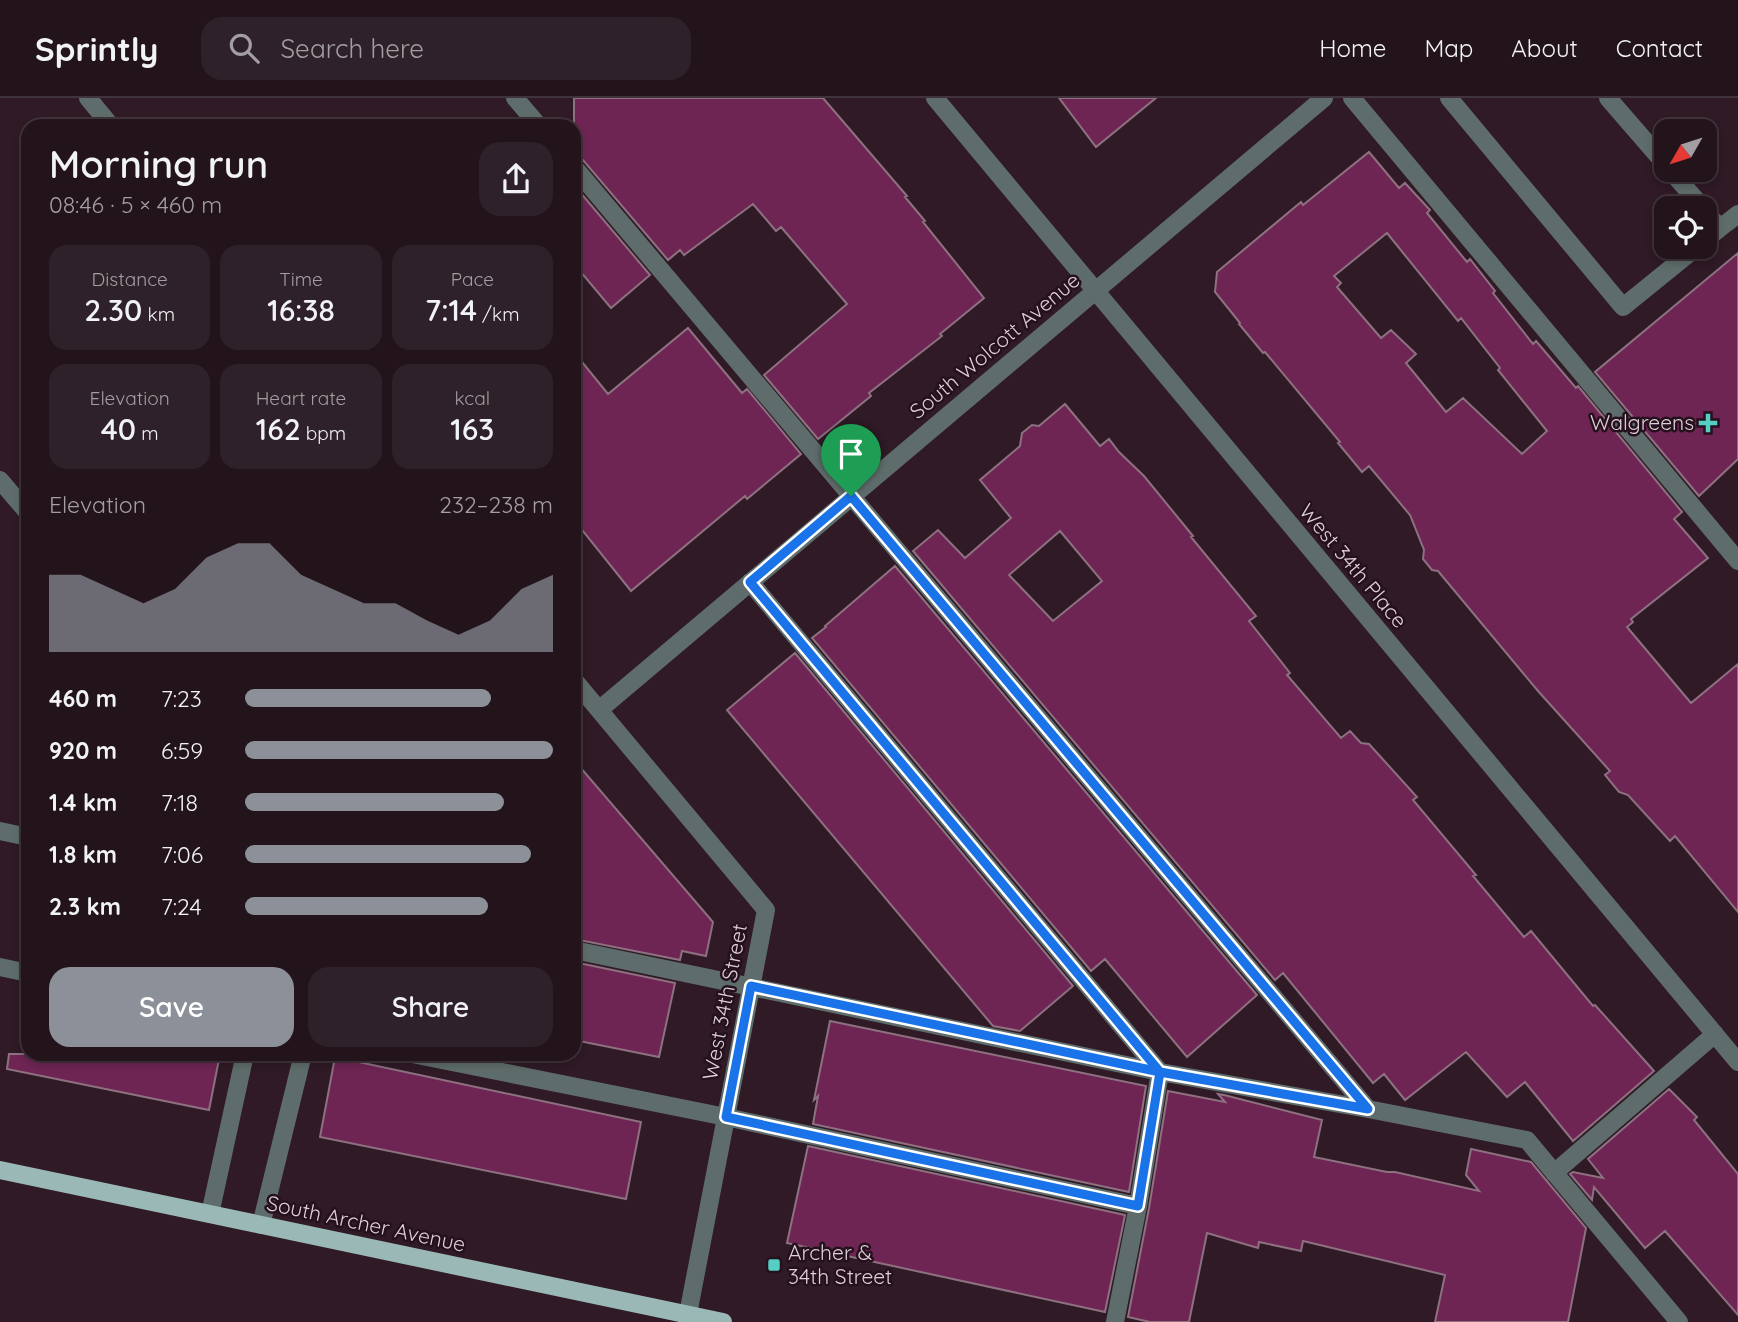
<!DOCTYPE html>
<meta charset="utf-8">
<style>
:root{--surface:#23141c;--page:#2f2129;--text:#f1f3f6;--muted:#a39ea3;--line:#40333b;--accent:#8c9099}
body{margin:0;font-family:Quicksand,sans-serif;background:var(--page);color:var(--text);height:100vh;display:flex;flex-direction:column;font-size:26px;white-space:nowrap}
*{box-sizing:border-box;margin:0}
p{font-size:23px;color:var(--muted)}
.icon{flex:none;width:38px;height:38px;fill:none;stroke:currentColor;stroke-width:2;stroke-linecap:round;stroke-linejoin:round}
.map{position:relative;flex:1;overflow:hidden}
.sheet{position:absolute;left:21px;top:21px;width:560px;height:942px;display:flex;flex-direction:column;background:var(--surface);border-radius:21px;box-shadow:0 4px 10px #0003,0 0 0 2px var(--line)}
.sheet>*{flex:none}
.needle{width:46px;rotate:231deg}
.tools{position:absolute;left:1654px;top:21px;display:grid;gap:14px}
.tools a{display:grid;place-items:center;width:63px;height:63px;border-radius:14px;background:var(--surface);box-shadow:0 4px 10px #0003,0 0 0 2px var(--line);font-size:35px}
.pin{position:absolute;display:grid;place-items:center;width:60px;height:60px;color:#fff;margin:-72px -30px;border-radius:50% 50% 50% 0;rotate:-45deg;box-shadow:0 0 7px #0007}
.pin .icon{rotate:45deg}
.round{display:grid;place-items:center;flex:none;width:74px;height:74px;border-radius:21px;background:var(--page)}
.overview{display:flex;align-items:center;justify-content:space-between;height:119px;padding:0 28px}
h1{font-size:38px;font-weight:600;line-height:52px}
.metrics{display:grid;grid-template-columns:repeat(3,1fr);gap:10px;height:119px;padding:7px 28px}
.metrics div{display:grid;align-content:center;border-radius:18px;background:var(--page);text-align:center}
.metrics b{font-size:30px;font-weight:600}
.metrics small{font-size:19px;font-weight:400}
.metrics p{font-size:19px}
.chart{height:196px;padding:14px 28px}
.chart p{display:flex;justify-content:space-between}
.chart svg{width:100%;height:126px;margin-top:7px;fill:var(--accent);opacity:.7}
.button{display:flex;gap:14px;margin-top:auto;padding:14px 28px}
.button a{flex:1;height:80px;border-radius:21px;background:var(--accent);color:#fff;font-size:28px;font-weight:600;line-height:80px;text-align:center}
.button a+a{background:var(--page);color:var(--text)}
ul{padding:0 28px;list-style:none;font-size:23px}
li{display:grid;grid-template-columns:112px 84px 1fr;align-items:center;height:52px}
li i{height:18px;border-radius:9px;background:var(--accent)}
header{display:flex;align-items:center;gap:42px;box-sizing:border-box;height:98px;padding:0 35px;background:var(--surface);border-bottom:2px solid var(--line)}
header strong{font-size:33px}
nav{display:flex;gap:38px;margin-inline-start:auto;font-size:24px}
.search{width:490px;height:63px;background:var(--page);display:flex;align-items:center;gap:18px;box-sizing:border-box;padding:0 24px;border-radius:21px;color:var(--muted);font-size:26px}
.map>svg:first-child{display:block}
</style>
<header>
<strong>Sprintly</strong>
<div class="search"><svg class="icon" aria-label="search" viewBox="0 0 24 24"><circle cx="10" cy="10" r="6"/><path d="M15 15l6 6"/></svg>Search here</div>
<nav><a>Home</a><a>Map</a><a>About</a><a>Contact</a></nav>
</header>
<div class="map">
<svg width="1738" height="1224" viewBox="0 0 1738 1224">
<rect width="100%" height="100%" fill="#2f1a26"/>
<path fill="#6f2554" stroke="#8d7180" stroke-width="2" fill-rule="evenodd" d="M 574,0 L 823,0 L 907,98 L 905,99 L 925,123 L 923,124 L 984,200 L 940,236 L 942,238 L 869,295 L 871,298 L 818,341 L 764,277 L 847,206 L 781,129 L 776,133 L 753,106 L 684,157 L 680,152 L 668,162 L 583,62 L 574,58 Z
M 1059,0 L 1156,0 L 1096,49 Z
M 1369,54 L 1399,90 L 1405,85 L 1430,112 L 1427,115 L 1467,164 L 1470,161 L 1495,193 L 1493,195 L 1533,246 L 1536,243 L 1576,290 L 1578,288 L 1682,414 L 1674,421 L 1708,460 L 1631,521 L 1633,524 L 1627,529 L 1691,605 L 1738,566 L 1738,814 L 1675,738 L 1670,743 L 1628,697 L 1619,694 L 1605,677 L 1610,673 L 1538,593 L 1438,473 L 1432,472 L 1423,461 L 1424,452 L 1410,417 L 1369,368 L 1362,374 L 1338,345 L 1340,344 L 1265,254 L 1263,255 L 1239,226 L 1240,225 L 1215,194 L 1217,174 L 1301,104 L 1303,107 ZM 1387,135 L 1458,223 L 1461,220 L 1500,270 L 1498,272 L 1547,333 L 1522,356 L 1463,300 L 1446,314 L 1406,265 L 1416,256 L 1391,232 L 1381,240 L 1337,189 L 1341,185 L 1334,178 Z
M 574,87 L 650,177 L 611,210 L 574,166 Z
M 1738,155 L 1738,361 L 1699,398 L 1595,274 Z
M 688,230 L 742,295 L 747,291 L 801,356 L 747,401 L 745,398 L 631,493 L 574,422 L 574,254 L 608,296 Z
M 1065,306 L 1100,348 L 1109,341 L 1119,354 L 1144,378 L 1193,438 L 1191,439 L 1256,518 L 1249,523 L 1290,575 L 1287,577 L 1341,640 L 1350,633 L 1361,645 L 1369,646 L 1417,699 L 1413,702 L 1476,777 L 1473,778 L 1524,839 L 1531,833 L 1593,908 L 1595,907 L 1654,973 L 1573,1043 L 1525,984 L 1507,999 L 1466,954 L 1405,1002 L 1384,976 L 1373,985 L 1283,875 L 1275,882 L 913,453 L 938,432 L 965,460 L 1011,420 L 980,382 L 1020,348 L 1022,335 L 1032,327 L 1039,328 ZM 1060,433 L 1102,483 L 1053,523 L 1009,477 Z
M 895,468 L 1257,897 L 1187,959 L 1105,861 L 1091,873 L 812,540 L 826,529 L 825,528 Z
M 795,555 L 1073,888 L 1020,933 L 993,928 L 727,612 Z
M 574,662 L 713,824 L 706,858 L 682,853 L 680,862 L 574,841 Z
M 574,864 L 675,885 L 659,959 L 574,942 Z
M 830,923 L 1146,988 L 1129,1094 L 813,1026 L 818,998 L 814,1002 Z
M 9,956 L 220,956 L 209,1012 L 7,971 Z
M 335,959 L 641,1024 L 626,1101 L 320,1039 Z
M 1669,991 L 1697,1019 L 1694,1022 L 1738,1076 L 1738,1217 L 1665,1133 L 1645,1150 L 1594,1089 L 1592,1102 L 1570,1076 L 1573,1074 L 1603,1080 L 1588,1061 Z
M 1168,993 L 1225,1004 L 1218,996 L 1224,997 L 1322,1022 L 1314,1059 L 1387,1074 L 1395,1074 L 1479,1093 L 1466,1077 L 1471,1051 L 1531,1064 L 1586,1130 L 1568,1224 L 1435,1224 L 1445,1177 L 1303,1143 L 1301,1153 L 1259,1144 L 1258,1150 L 1207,1135 L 1189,1224 L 1150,1224 L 1128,1219 L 1149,1110 Z
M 808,1048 L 1125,1117 L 1105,1214 L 787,1145 Z"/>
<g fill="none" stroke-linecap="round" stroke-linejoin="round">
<path stroke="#5e6d6b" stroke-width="18" d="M 88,0 L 111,28
M 515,0 L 539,28
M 935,0 L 1738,964
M 1352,0 L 1738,463
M 1449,0 L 1623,209 L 1697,149
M 1608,0 L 1666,67
M 574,69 L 1368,1011
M 1670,72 L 1703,110
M 1704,112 L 1720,130 L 1704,143
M 1720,130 L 1738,116
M 0,382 L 28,415
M 750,484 L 1160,974 L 1138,1108 L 1115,1224
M 574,582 L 766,812 L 688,1216
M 599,612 L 1324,0
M 0,733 L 28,739
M 574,852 L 1160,974 L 1368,1011 L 1527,1042 L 1679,1224
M 0,869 L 28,875
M 412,956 L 726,1019 L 1138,1108
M 1554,1075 L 1715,936
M 210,1116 L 245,956
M 261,1127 L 303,956"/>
<path stroke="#9ab9b6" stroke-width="18" d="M 0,1072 L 723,1224"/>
</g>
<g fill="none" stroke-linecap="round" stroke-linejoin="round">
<defs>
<path id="route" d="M 851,398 L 750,484 L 1160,974 L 751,888 L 726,1019 L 1138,1108 L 1160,974 L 1368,1011 L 851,398"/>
</defs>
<use href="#route" stroke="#fff" stroke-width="14"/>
<use href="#route" stroke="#1a73e8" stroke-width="9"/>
</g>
<g fill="#56cec4" stroke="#25101d" stroke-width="2.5">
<path d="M1704.5 314.5h7v7h7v7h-7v7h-7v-7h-7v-7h7z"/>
<rect x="767" y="1160" width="14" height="14" rx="3.5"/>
</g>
<g text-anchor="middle" stroke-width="5" stroke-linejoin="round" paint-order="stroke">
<g font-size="21" fill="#deced6" stroke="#25101d">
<text transform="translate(995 248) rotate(-40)" y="7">South Wolcott Avenue</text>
<text transform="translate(1353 468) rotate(50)" y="7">West 34th Place</text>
<text transform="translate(725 904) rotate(-79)" y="7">West 34th Street</text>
<text transform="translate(366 1126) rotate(12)" y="7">South Archer Avenue</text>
</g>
<g font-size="21" fill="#deced6" stroke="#25101d" text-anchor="end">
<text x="1694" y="332">Walgreens</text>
<text x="788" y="1162" text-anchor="start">Archer &amp;<tspan x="788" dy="24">34th Street</tspan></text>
</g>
</g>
</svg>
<div class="tools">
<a><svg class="needle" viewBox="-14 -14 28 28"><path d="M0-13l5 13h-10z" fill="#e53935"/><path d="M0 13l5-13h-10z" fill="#a39ea3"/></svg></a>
<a><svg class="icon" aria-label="locate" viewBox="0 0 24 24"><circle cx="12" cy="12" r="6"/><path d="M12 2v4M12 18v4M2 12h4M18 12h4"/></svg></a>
</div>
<div class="pin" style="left:851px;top:398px;background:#1e9e55"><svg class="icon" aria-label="arrive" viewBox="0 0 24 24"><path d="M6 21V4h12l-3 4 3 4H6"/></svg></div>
<section class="sheet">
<div class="overview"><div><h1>Morning run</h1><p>08:46 · 5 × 460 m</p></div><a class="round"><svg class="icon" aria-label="share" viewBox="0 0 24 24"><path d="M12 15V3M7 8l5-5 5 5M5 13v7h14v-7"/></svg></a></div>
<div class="metrics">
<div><p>Distance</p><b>2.30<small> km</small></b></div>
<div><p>Time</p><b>16:38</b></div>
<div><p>Pace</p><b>7:14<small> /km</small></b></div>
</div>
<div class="metrics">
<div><p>Elevation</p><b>40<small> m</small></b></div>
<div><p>Heart rate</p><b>162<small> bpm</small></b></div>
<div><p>kcal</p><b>163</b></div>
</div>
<div class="chart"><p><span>Elevation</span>232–238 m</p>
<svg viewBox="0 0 160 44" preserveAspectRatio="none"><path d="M0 44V17L10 17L20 22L30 27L40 22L50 11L60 6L70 6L80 17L90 22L100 27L110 27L120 33L130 38L140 33L150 22L160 17V44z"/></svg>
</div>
<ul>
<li><b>460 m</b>7:23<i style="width:80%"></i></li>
<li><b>920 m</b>6:59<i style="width:100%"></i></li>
<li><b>1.4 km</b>7:18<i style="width:84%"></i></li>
<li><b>1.8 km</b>7:06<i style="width:93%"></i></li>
<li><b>2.3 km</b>7:24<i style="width:79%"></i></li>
</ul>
<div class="button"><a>Save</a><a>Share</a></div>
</section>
</div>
